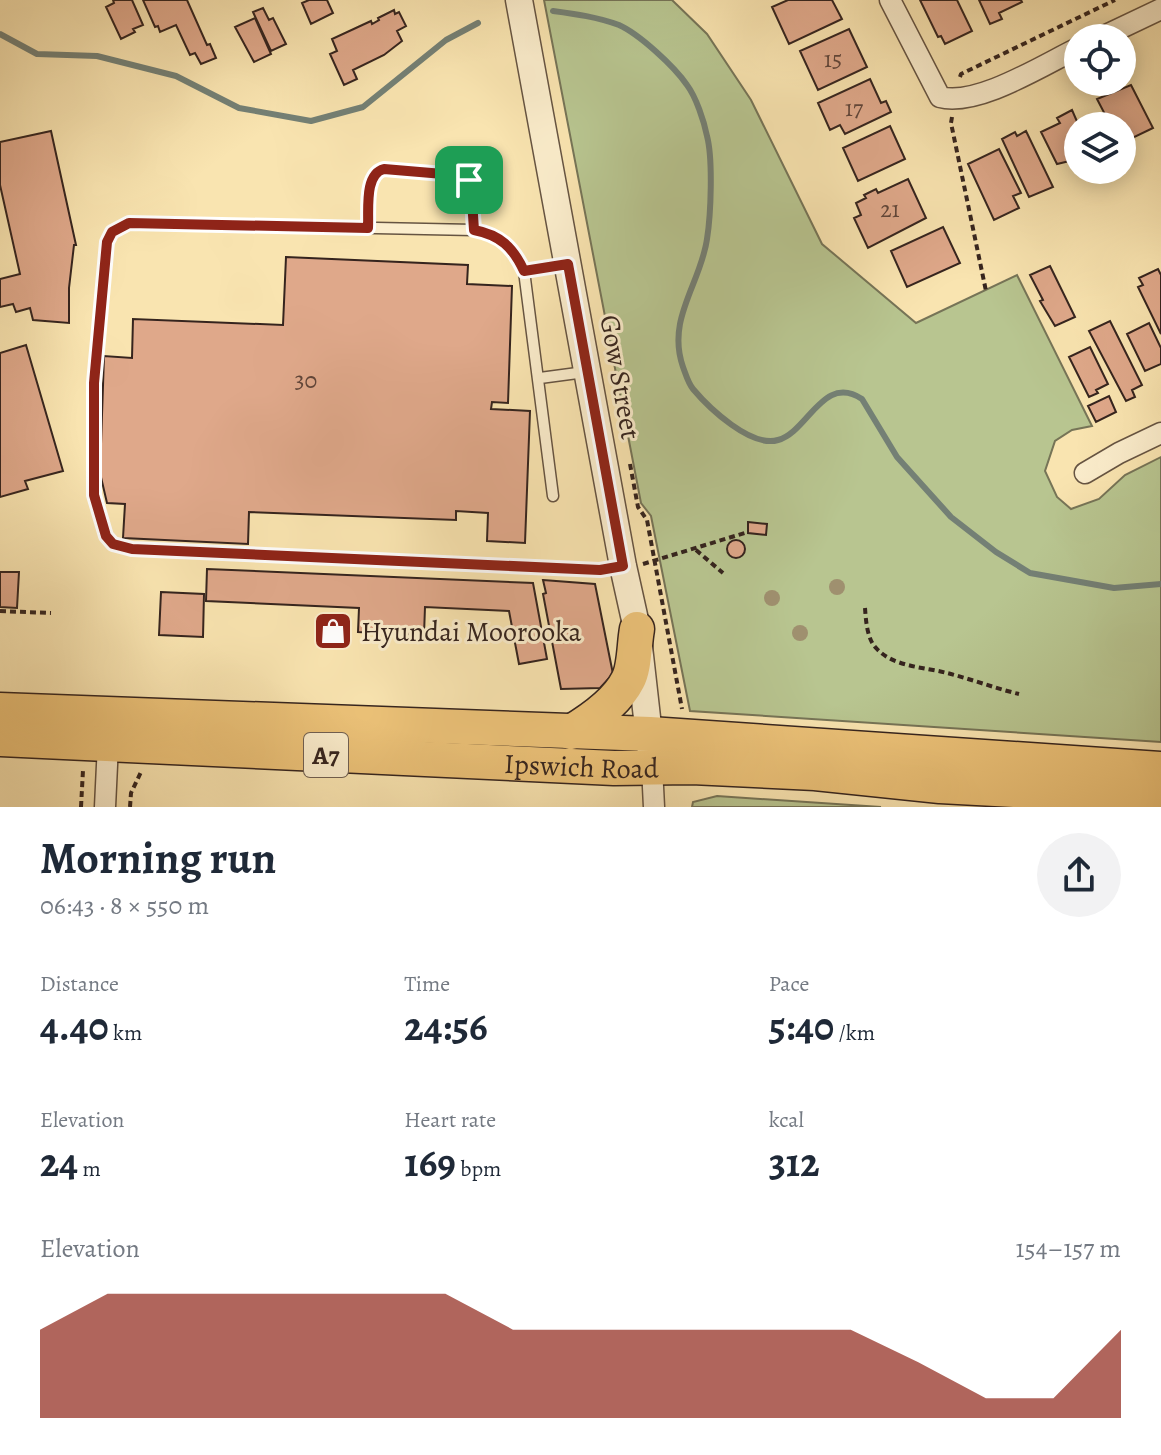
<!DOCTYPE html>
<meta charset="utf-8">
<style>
:root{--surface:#fff;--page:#f2f2f3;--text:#1f2937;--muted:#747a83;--accent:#8f2418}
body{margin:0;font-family:Alegreya,serif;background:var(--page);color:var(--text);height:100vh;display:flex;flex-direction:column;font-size:30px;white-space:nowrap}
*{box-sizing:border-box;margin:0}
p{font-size:26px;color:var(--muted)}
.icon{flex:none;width:44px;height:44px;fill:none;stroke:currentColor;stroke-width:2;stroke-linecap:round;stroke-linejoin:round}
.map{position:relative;height:807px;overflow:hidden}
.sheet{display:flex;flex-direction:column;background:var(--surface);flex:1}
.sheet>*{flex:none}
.fabs{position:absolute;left:1064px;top:24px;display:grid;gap:16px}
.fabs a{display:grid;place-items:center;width:72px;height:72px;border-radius:50%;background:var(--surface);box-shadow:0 4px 20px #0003;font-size:40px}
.pin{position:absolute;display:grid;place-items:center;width:68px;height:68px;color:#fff;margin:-34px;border-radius:16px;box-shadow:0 4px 12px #0006}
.round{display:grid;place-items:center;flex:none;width:84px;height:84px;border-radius:42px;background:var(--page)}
.head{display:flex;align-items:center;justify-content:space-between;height:136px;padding:0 40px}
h1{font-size:44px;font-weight:700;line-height:60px}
.metrics{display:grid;grid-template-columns:repeat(3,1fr);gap:12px;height:136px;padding:8px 40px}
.metrics div{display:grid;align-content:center}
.metrics b{font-size:40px;font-weight:700}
.metrics small{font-size:22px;font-weight:400}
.metrics p{font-size:22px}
.chart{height:224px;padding:16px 40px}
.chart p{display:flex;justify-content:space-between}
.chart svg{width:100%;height:144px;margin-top:8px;fill:var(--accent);opacity:.7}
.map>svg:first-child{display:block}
</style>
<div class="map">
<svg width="1161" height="807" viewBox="0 0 1161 807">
<rect width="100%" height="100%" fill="#f9e4b0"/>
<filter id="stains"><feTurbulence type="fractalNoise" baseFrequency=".0025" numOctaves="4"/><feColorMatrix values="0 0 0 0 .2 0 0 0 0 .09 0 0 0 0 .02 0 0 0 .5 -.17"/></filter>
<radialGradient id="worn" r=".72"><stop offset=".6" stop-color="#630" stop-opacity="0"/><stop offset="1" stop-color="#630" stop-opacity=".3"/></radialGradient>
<path fill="#b8c590" stroke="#767457" stroke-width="2" d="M 544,0 L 672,0 L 707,34 L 751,100 L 822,244 L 916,323 L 1017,275 L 1092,426 L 1072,430 L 1055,441 L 1045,471 L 1057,497 L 1071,509 L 1099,499 L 1125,475 L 1161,457 L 1161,742 L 690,711 L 651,516 L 641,503 Z
M 717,796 L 881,807 L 692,807 L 693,802 Z"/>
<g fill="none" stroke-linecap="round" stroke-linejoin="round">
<path stroke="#748075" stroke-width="6" d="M 553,11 C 576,14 597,17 619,25 C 639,34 674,66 687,85 C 696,97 704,121 707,136 C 713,159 711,214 707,239 C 701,283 666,319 683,367 C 686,375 688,383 693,389 C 709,408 751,448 778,440 C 808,432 823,373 862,399 L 897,457 L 951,517 L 996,552 L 1030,573 L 1114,588 L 1161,584
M 0,34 L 37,54 L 97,56 L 176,76 L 239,108 L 311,121 L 363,107 L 446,40 L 478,23"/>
</g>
<path fill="#dfa88a" stroke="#35241e" stroke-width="2" d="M 113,0 L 132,0 L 143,25 L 133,29 L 135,32 L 121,39 L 106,7 L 114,3 Z
M 143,0 L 187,0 L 207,45 L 210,44 L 216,58 L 201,64 L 195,53 L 190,55 L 176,25 L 160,32 L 158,26 L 155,27 Z
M 309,0 L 327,0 L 333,13 L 311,24 L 302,3 Z
M 788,0 L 832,0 L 842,19 L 789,44 L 772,7 Z
M 920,0 L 957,0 L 972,31 L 945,44 L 941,36 L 938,37 Z
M 979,0 L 1021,0 L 1022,2 L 999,13 L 1002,19 L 990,24 Z
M 263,8 L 269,20 L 273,18 L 286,44 L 271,51 L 253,12 Z
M 394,10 L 395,14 L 399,12 L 406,26 L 397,31 L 402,41 L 384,55 L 353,70 L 357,79 L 344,85 L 330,54 L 337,51 L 332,39 L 371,21 L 372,24 L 379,20 L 378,18 Z
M 255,18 L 271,54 L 254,62 L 235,27 Z
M 849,29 L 867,67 L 818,90 L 800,51 Z
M 870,79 L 881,103 L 886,101 L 891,112 L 845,134 L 840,125 L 830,130 L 818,103 Z
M 1131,85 L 1153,128 L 1122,143 L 1122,126 L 1111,126 L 1097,99 Z
M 1072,110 L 1079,126 L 1078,159 L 1057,164 L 1041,132 L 1060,123 L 1057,118 Z
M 890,126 L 905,159 L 858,181 L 843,148 Z
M 51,131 L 76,245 L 74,245 L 69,288 L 69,323 L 33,320 L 30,308 L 16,312 L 13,304 L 0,307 L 0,279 L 20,274 L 0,185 L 0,142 Z
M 1026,131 L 1053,187 L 1029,197 L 1002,139 L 1015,132 L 1017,136 Z
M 999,149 L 1021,193 L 1013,196 L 1019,208 L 994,220 L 968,164 Z
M 908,179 L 926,218 L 868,248 L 854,218 L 861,215 L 856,203 L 866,198 L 864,195 L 876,189 L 878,193 Z
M 943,227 L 960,263 L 907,287 L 891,251 Z
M 286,257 L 468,265 L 467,284 L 512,286 L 508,403 L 492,402 L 491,409 L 530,411 L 525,543 L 487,541 L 488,513 L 456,511 L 456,520 L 249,512 L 248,544 L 123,538 L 125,504 L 107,503 L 100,473 L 104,356 L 132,358 L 133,319 L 283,325 Z
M 1050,266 L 1075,317 L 1055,326 L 1040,301 L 1043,300 L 1030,275 Z
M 1158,269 L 1161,275 L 1161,334 L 1138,287 L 1143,285 L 1139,278 Z
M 1110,321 L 1142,385 L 1132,390 L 1135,397 L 1126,401 L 1089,331 Z
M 1149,323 L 1161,348 L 1161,364 L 1145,371 L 1127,334 Z
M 26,345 L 63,471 L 25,481 L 28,489 L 0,497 L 0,353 Z
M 1090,347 L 1108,384 L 1096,390 L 1098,393 L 1089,397 L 1069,357 Z
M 1109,396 L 1116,412 L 1096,422 L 1088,406 Z
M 748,522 L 767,524 L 766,535 L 748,533 Z
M727 549a9 9 0 1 1 18 0a9 9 0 1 1-18 0Z
M 207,569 L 533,583 L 547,659 L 519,664 L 509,611 L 425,607 L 424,635 L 358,632 L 359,608 L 206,601 Z
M 0,572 L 19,572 L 17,608 L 0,607 Z
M 543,580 L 595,584 L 613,674 L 600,688 L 561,689 L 543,594 L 546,593 Z
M 161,592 L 204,594 L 203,637 L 159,635 Z"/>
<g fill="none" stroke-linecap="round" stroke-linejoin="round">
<defs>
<path id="service" d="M 368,228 C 369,210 364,174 384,169 L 467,176 L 471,185 L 474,230
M 524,271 L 566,264
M 540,378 L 585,372
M 553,496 L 524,271 C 513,247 500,235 474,230 L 129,223 L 112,232 L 107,242 L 94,383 L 94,495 L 106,536 L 113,544 L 132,549 L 600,570 L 623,566"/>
<path id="minor" d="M 890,0 L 940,97 C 977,107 1043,65 1078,48
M 1100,38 L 1161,9
M 1085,473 L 1119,453 L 1161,433
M 652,767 L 654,807
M 105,807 L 108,744"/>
<path id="tertiary" d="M 519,0 L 623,566 L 637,629 L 651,753"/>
<g id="trunk">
<path d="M 0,710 L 650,734 L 1161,769"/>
<path d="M 571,732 C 591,720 617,702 628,680 C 635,667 634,645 637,629"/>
<path id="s1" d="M 0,739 L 614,768 L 692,767 L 815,773 L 940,786 L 1161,798"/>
</g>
</defs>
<use href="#service" stroke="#665442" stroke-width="13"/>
<use href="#minor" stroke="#665442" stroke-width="23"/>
<use href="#tertiary" stroke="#665442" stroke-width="29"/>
<use href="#trunk" stroke="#35241e" stroke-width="37"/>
<path stroke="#35241e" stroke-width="4" stroke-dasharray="6 4" stroke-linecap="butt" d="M 960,77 L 961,74 L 1115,0
M 952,117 L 951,123 L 986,291
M 630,464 L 638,507 L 647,520 L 682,709
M 696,550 L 723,573
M 643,564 L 748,532
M 865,608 C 866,621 867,640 877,649 C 894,667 924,667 947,673 C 971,679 994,688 1019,694
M 0,611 L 51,613
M 81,807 L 83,770
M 130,807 L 131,793 L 141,772"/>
<use href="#service" stroke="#fbedcc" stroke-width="10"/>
<use href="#minor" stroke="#fbedcc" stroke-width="20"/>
<use href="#tertiary" stroke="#fbedcc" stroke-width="26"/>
<use href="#trunk" stroke="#ecc278" stroke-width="34"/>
</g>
<g fill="#9f906f">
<circle cx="837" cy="587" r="8"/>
<circle cx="772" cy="598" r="8"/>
<circle cx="800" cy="633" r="8"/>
</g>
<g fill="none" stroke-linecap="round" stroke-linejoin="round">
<defs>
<path id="route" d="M 384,169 L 467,176 L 471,185 L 474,230 C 500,235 513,247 524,271 L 568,264 L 623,566 L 600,570 L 132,549 L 113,544 L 106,536 L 94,495 L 94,383 L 107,242 L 112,232 L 129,223 L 368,228 C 369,210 364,174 384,169 Z"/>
</defs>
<use href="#route" stroke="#fff" stroke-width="16"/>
<use href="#route" stroke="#8f2418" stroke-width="10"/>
</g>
<defs>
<symbol id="shop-square" viewBox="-11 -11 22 22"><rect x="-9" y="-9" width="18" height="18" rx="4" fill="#8f2418" stroke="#fbedcc"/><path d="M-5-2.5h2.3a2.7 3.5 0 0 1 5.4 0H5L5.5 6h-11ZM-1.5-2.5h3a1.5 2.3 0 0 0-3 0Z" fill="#fff"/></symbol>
</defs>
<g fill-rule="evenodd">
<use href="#shop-square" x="311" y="609" width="44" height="44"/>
</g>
<g text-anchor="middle" stroke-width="6" stroke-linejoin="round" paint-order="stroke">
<g font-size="24" fill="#604539">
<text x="833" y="67">15</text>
<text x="854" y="116">17</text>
<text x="890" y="217">21</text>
<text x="306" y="388">30</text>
</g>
<rect fill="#fbedcc" stroke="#706052" stroke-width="2" x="304" y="733" width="44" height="44" rx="6"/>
<g font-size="26" font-weight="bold" fill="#35241e">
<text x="326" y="764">A7</text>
</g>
<g font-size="28" fill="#35241e" stroke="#fbedcc">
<text transform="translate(621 377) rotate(80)" y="10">Gow Street</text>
<text dy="10" stroke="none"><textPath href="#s1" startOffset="582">Ipswich Road</textPath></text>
</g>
<g font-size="28" fill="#35241e" stroke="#fbedcc" text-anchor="start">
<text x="361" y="641">Hyundai Moorooka</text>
</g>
</g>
<rect width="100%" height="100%" filter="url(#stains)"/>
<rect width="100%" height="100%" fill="url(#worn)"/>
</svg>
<div class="fabs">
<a><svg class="icon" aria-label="locate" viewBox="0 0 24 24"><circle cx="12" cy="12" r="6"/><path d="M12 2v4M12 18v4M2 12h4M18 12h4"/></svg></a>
<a><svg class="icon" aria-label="layers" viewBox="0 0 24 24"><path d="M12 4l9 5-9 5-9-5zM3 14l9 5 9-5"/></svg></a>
</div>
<div class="pin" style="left:469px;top:180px;background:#1e9e55"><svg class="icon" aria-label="arrive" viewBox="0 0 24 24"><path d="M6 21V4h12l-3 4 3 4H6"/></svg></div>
</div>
<section class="sheet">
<div class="head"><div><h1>Morning run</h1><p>06:43 · 8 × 550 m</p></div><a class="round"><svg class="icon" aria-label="share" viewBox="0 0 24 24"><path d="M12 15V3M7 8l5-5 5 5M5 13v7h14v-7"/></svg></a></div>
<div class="metrics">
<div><p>Distance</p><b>4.40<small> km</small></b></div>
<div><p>Time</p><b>24:56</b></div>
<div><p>Pace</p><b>5:40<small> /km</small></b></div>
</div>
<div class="metrics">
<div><p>Elevation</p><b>24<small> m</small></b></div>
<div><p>Heart rate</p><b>169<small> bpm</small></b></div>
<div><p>kcal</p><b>312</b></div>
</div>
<div class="chart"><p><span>Elevation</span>154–157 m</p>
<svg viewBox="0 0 160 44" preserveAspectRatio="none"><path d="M0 44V17L10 6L20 6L30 6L40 6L50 6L60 6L70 17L80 17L90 17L100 17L110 17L120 17L130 27L140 38L150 38L160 17V44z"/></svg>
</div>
</section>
